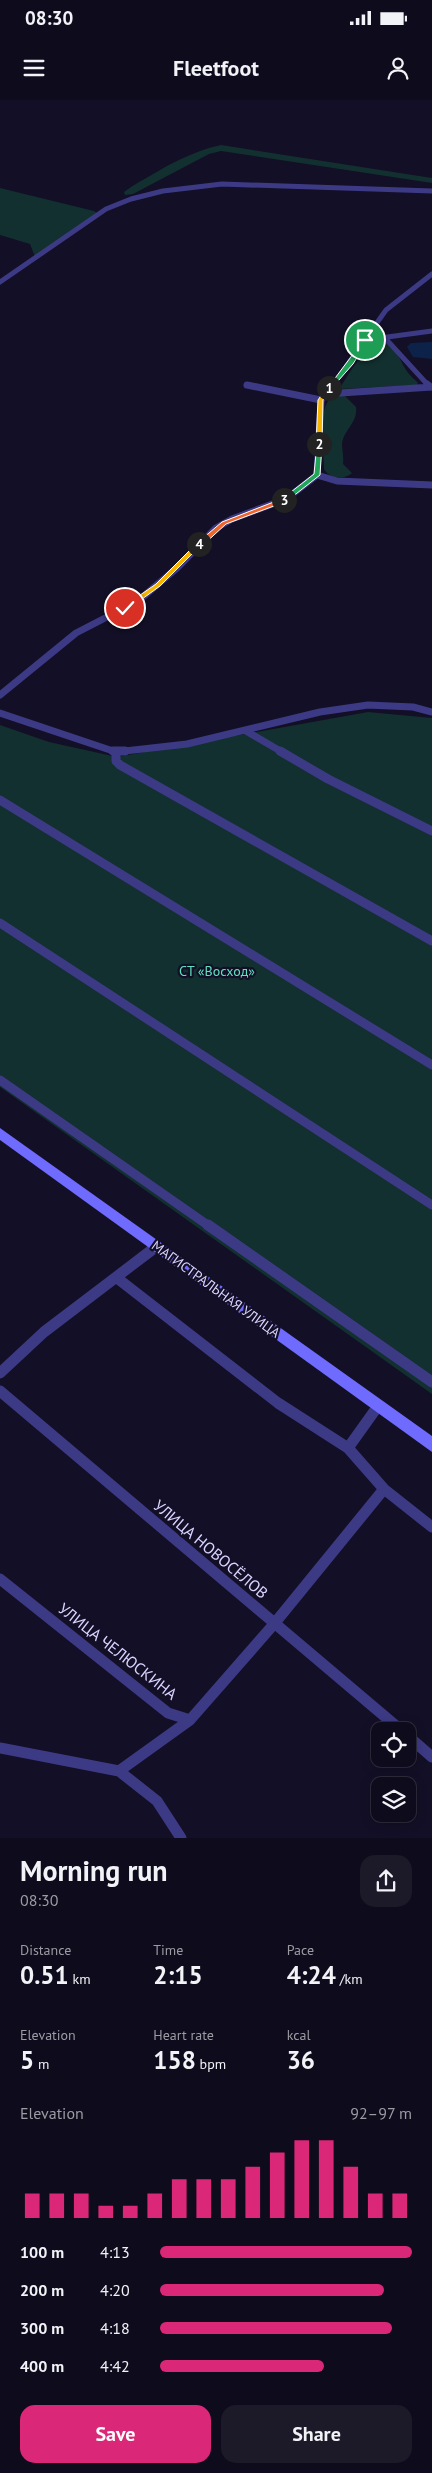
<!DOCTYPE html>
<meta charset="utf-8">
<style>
:root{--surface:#0e0b1c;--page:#1c1929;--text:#f1f3f6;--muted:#9b9ba3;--line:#2e2b3b;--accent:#db2777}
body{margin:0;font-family:"PT Sans",sans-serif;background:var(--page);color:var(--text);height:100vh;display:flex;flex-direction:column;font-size:19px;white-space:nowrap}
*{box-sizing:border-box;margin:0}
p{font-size:16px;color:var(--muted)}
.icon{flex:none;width:28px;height:28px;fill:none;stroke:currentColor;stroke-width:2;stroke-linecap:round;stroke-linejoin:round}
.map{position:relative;height:1738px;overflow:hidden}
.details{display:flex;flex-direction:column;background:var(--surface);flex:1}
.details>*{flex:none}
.controls{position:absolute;left:371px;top:1622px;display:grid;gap:10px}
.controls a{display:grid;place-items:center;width:45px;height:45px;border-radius:10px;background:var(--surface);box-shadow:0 2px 12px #0003,0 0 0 1px var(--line);font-size:25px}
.pin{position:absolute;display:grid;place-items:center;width:42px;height:42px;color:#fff;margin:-21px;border:2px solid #fff;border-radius:50%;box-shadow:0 1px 5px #0007}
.km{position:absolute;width:25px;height:25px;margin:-12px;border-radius:50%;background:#222;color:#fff;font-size:14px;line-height:25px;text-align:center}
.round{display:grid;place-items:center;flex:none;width:52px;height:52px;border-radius:15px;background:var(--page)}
.overview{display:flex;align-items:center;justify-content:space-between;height:85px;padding:0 20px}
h1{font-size:28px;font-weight:800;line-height:38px}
.metrics{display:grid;grid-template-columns:repeat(3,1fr);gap:8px;height:85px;padding:5px 20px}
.metrics div{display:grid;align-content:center}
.metrics b{font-size:25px;font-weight:800}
.metrics small{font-size:14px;font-weight:400}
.metrics p{font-size:14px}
.chart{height:140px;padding:10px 20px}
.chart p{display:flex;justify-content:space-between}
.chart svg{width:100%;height:90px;margin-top:5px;stroke:var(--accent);stroke-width:6}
.cta{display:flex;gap:10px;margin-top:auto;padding:10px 20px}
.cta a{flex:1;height:58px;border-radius:15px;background:var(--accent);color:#fff;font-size:20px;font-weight:800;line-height:58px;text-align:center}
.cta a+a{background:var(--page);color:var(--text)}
ul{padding:0 20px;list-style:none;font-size:16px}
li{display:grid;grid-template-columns:80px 60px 1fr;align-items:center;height:38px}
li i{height:12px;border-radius:6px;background:var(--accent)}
.status{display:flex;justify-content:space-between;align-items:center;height:35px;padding:0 25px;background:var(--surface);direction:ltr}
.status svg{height:14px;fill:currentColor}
header{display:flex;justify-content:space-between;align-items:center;height:65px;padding:0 20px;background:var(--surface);font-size:22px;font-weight:800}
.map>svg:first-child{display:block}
</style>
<div class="status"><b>08:30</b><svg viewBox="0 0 49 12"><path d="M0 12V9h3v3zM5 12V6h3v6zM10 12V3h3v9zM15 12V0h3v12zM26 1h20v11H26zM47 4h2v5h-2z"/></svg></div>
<header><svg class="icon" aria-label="menu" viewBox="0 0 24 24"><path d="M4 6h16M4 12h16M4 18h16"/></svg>Fleetfoot<svg class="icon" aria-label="person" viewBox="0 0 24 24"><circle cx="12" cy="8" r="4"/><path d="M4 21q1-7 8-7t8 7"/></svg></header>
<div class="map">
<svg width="432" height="1738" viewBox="0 0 432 1738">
<rect width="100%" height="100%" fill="#130f26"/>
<path fill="#12302f" d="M 221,45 L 432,78 L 432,83 L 221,51 L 209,54 L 133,94 L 125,95 L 124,92 L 131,87 C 160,70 188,52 221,45 Z
M 0,88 L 94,111 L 98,114 L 35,157 L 30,144 L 0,135 Z
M 375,241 C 397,240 398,261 410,275 C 412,278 416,280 418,283 L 417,285 L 340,289 C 341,284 369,243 375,241 Z
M 333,296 L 345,296 L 356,307 C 358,323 344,329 342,344 C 342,350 344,357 343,364 L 352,373 C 345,380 329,379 324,369 C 324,351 316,307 333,296 Z
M 368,612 L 432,618 L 432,1294 L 0,987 L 0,625 L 49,642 L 117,657 Z"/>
<path fill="#0c2248" d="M 432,242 L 432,259 L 413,257 L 407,247 L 411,243 Z"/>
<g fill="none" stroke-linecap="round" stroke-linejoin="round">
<path stroke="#3d3a85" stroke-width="5" d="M 0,182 L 106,109 L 131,99 L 163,91 L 222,84 L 432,91
M 374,226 L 428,285
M 365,240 L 432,231
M 333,285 L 386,210 L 432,174"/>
<path stroke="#3d3a85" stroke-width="7" d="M 427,284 L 431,287
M 247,285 L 321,300
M 325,294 L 432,287
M 317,375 L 337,381 L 432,385
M 0,595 L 76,533 L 138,501 L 178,467 L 216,428 L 232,419 L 286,399 L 317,375 L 321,300 L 334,284
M 0,613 L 116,652 L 187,644 L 320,612 L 368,605 L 413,607 L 432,612
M 246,631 L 282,652"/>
<path stroke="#3d3a85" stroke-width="9" d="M 113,651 L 125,651
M 280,651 L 328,679 L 432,731
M 116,652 L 116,661 L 120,665 L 432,841
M 0,700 L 432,965
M 0,823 L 432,1105
M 0,980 L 209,1126"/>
<path stroke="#3d3a85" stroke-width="11" d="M 208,1125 L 432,1282
M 117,1178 L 278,1303 L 348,1348 L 384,1389 L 432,1427
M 0,1273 L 44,1232 L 157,1146
M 0,1291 L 402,1631
M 348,1348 L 378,1306
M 0,1479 L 168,1613 L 190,1620 L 274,1524 L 384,1389
M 408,1636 L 432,1657
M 0,1648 L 119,1671 L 157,1701 L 181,1738
M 119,1671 L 190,1620"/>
<path fill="#6f6bff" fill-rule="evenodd" d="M 0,1028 L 432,1336 L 432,1352 L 0,1040 Z"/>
</g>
<path fill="#22a559" stroke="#fff" d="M 365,238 L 368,240 L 353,264 L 331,289 L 327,289 Z"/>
<path fill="#f5b400" stroke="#fff" d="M 327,287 L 332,288 L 323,300 L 322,344 L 319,346 L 316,344 L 318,300 Z"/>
<path fill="#22a559" stroke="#fff" d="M 317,343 L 322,344 L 320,375 L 287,401 L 282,401 L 282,399 L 314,374 Z"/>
<path fill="#f0652b" stroke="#fff" d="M 284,398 L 287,401 L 226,424 L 202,446 L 196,444 L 222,422 Z"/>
<path fill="#f5b400" stroke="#fff" d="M 197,443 L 202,444 L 160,486 L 127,510 L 123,510 L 123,507 L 156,484 Z"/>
<g text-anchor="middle" stroke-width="4.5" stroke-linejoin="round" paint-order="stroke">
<g font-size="14" fill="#5fe0c0" stroke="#130f26">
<text x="217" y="876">СТ «Восход»</text>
</g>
<g font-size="14" fill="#d9d4ff" stroke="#130f26">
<text transform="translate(216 1189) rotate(36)" y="5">МАГИСТРАЛЬНАЯ УЛИЦА</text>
</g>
<g font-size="16" fill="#d9d4ff" stroke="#130f26">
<text transform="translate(211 1449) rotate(40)" y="6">УЛИЦА НОВОСЁЛОВ</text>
<text transform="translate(118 1551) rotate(38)" y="6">УЛИЦА ЧЕЛЮСКИНА</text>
</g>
</g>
</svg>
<div class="controls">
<a><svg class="icon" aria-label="locate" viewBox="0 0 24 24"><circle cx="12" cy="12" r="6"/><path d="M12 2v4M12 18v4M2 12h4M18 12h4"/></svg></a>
<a><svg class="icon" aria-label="layers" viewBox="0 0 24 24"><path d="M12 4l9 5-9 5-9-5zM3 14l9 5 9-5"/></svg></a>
</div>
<div class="pin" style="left:365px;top:240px;background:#1e9e55"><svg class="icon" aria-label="arrive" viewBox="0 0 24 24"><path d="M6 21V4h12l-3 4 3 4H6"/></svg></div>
<div class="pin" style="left:125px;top:508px;background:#d93025"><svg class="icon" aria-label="check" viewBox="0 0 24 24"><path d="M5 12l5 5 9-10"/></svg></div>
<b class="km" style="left:329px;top:288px">1</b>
<b class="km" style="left:319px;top:344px">2</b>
<b class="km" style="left:284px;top:400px">3</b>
<b class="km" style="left:199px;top:444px">4</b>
</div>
<section class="details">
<div class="overview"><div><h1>Morning run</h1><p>08:30</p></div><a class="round"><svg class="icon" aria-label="share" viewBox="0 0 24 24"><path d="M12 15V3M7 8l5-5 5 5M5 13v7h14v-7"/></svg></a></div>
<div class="metrics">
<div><p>Distance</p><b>0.51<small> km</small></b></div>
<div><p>Time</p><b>2:15</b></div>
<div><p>Pace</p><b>4:24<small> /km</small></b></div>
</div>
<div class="metrics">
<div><p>Elevation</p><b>5<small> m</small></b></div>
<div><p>Heart rate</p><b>158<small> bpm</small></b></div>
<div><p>kcal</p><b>36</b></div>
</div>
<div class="chart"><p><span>Elevation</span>92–97 m</p>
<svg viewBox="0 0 160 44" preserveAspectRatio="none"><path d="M5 44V32M15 44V32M25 44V32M35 44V38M45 44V38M55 44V32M65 44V25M75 44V25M85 44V25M95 44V19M105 44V12M115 44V6M125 44V6M135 44V19M145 44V32M155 44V32"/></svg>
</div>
<ul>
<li><b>100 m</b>4:13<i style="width:100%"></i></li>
<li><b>200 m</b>4:20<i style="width:89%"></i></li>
<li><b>300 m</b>4:18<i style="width:92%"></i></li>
<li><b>400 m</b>4:42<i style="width:65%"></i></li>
</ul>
<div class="cta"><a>Save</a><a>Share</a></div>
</section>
